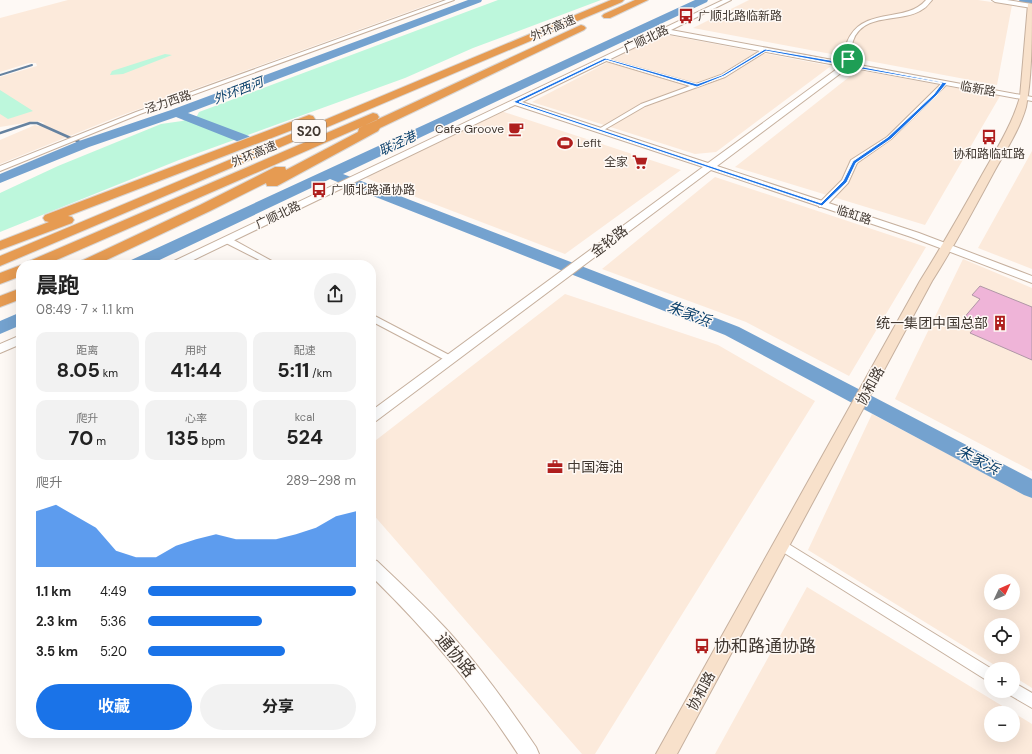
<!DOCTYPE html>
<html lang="zh">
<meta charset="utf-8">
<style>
:root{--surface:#fff;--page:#f2f2f2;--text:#222;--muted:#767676;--accent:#1a73e8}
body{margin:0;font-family:"DM Sans","Noto Sans SC",sans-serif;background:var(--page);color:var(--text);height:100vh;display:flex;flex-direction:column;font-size:15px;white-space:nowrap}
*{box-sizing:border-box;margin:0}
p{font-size:13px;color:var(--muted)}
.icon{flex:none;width:22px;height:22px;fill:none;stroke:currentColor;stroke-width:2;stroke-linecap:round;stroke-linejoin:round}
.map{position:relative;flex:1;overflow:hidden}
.drawer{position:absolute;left:16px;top:260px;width:360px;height:478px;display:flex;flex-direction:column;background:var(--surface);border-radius:16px;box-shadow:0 4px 16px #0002}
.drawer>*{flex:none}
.needle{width:26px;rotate:46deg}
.buttons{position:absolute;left:984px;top:574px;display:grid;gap:8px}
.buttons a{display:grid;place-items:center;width:36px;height:36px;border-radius:50%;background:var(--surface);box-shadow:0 4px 16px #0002;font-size:20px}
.pin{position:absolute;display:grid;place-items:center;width:34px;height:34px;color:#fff;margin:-17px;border:2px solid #fff;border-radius:50%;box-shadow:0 1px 4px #0007}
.round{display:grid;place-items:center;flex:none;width:42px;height:42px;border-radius:21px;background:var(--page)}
.head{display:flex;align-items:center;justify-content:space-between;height:68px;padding:0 20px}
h1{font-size:22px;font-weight:700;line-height:30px}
.metrics{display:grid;grid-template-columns:repeat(3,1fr);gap:6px;height:68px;padding:4px 20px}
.metrics div{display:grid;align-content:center;border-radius:10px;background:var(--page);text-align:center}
.metrics b{font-size:20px;font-weight:700}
.metrics small{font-size:11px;font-weight:400}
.metrics p{font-size:11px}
.chart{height:112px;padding:8px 20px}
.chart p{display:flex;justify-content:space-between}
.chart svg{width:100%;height:72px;margin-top:4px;fill:var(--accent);opacity:.7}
.button{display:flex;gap:8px;margin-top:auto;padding:8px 20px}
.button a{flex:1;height:46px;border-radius:24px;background:var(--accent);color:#fff;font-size:16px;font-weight:700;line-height:46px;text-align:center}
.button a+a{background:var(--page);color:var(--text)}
ul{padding:0 20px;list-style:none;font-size:13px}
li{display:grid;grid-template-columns:64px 48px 1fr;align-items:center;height:30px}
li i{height:10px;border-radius:5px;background:var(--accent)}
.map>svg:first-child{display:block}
</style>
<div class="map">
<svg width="1032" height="754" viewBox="0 0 1032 754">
<rect width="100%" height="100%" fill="#fef9f5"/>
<path fill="#fceadb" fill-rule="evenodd" d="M 68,0 L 441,0 L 117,117 L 0,164 L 0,140 L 35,125 L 38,126 L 45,123 L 37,121 L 0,127 L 0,77 L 37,66 L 36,63 L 29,63 L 0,72 L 0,18 Z
M 749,0 L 978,0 L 1012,5 L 997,85 L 693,28 Z
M 662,34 L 831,66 L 716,152 L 695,154 L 532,102 Z
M 858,70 L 1000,96 L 925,225 L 735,167 Z
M 501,111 L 681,170 L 565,254 L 366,178 Z
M 1032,151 L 1032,269 L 978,248 Z
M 715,177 L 926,247 L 849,376 L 746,322 L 602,269 Z
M 963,259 L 1032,288 L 1032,471 L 895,399 Z
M 565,294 L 718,345 L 815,401 L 595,754 L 582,754 L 371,512 L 371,444 Z
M 872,414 L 1032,498 L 1032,688 L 1013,676 L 1013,669 L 1001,669 L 808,550 ZM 991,581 L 1013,581 L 1013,603 L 991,603 ZM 991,625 L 1013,625 L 1013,647 L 991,647 Z
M 807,587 L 1032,724 L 1032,754 L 715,754 ZM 991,713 L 1013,713 L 1013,735 L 991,735 Z"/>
<path fill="#bdf7dc" d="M 498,0 L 601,0 L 473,48 L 405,78 L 179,160 L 0,232 L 0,193 L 58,166 L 161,124 L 182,121 L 197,116 L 199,112 Z
M 165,54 L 172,55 L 123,74 L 110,75 L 112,71 Z
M 0,90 L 33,111 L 8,119 L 0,114 Z"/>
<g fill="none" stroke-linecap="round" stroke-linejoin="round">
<path stroke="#6582a0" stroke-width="2" d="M 0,75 L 32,65"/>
<path stroke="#6582a0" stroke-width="2.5" d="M 0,133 L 30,123 L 37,123 L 84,144"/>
<path fill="#74a2cf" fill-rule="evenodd" d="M 468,0 L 482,0 L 481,2 L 188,113 L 249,136 L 251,139 L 249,142 L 244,143 L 239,142 L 176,117 L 89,147 L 0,183 L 0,174 L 79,141 L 171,110 Z
M 695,0 L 708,0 L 707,2 L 343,174 L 739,327 L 1032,479 L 1032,498 L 1024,495 L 725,335 L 330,179 L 149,265 L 126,265 L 129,261 Z
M 1019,0 L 1032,0 L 1032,4 L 1020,2 Z
M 21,312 L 21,325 L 0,334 L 0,321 Z"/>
</g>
<path fill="#efb4d8" stroke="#b097a6" d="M 980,286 L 1032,307 L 1032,360 L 970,333 L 976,326 L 962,320 L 980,299 L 972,295 Z"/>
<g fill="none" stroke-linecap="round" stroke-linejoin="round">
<defs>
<path id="minor" d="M 446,0 L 454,0 L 140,114 L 0,171 L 0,166 L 136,112 Z
M 926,0 L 932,0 C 929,3 927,7 923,9 C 903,24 863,11 853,41 C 851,46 851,53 851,59 L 846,60 C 844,53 846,42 850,36 C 868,7 906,23 926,0 Z
M 763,49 L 768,50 L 725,77 L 645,106 L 602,131 L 597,130 L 641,104 L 690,86 L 603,60 L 603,58 L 696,84 L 721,75 Z
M 943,82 L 948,83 L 891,139 L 857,163 L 848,183 L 825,207 L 819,207 L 819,203 L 842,180 L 851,160 L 887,137 Z
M 224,238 L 230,238 L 279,265 L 269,265 L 224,242 L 223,240 Z
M 371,314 L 453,357 L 455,359 L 453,361 L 447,361 L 371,321 Z
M 782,540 L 992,669 L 991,683 L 778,549 L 776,545 L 778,541 Z
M 1013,682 L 1032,693 L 1032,708 L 1008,694 L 1007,691 L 1013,691 Z"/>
<path id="tertiary" d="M 723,0 L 731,0 L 671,30 L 1032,97 L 1032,101 L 849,67 L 717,166 L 919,233 L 1032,276 L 1032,283 L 911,237 L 711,170 L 376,421 L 371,423 L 371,411 L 703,167 L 515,105 L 183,265 L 168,265 L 170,263 ZM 664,33 L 841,66 L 708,163 L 522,102 Z
M 992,0 L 1007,0 L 1032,4 L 1032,8 L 995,2 Z
M 21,335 L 21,344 L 0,353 L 0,344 Z
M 371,559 L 377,561 C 401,584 426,607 449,632 C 481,668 509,707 536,747 L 539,754 L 518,754 C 474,686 429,633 371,576 Z"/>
<path id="secondary" d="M 1028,4 L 1032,4 C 1032,34 1032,78 1026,107 C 1020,129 1006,150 995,170 C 975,207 955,245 932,281 L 677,754 L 656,754 L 920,281 C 942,246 962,211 982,175 C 996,150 1012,125 1020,97 Z"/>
<path id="motorway" d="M 611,0 L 624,0 L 622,2 L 0,266 L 0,256 Z
M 635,0 L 648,0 L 610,18 L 604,18 L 602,16 L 604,14 Z
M 581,25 L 584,26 L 586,28 L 584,30 L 380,128 L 378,131 L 277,186 L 267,186 L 266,183 L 210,211 L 96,265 L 76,265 L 79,262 L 200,205 L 275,167 L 285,167 L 286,170 L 358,132 L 359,128 Z
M 373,113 L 377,114 L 379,117 L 377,120 L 45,265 L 24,265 L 27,262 Z
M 309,115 L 313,116 L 315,119 L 313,122 L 68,216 L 72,217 L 74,220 L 72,223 L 0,250 L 0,241 L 49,222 L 45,221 L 43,218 L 45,215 Z
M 21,265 L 21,276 L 0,284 L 0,273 Z
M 21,288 L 21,299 L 0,307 L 0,296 Z"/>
</defs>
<use href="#minor" stroke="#c6b09e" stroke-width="2"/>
<use href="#tertiary" stroke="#c6b09e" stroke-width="2"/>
<use href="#secondary" stroke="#c6b09e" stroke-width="2"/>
<use href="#motorway" stroke="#d9d7d6" stroke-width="2"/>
<use href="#minor" fill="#fff" fill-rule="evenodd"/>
<use href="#tertiary" fill="#fff" fill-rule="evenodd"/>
<use href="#secondary" fill="#f8e1cb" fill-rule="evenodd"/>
<use href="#motorway" fill="#e69b52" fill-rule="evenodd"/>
</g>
<path fill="#1a73e8" stroke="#fff" fill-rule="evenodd" d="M 765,49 L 835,61 L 848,58 L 855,61 L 858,66 L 947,83 L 937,95 L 891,139 L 856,163 L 847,182 L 822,206 L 513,102 L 605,58 L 697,84 L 722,75 ZM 766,51 L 836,64 L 847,60 L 852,62 L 856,68 L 942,83 L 934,94 L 888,137 L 853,161 L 843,181 L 821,203 L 519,102 L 606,60 L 697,87 L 724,76 Z"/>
<defs>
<symbol id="bus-bare" viewBox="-9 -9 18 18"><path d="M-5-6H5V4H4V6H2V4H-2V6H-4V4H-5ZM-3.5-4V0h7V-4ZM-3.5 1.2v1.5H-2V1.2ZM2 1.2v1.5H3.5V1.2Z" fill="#af1e1d" stroke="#fef9f5" stroke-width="2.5" paint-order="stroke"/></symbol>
<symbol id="cafe-bare" viewBox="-9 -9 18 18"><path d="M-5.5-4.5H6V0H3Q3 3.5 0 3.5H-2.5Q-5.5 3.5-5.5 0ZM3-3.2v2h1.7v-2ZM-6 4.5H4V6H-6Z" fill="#af1e1d" stroke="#fef9f5" stroke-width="2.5" paint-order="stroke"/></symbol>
<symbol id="stadium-bare" viewBox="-9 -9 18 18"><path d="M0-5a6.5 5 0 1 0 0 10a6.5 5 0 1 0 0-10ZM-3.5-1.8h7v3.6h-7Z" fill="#af1e1d" stroke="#fef9f5" stroke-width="2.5" paint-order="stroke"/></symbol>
<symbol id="supermarket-bare" viewBox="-9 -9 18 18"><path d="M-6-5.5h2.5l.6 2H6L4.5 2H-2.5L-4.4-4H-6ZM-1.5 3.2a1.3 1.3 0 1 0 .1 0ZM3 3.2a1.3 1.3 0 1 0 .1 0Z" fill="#af1e1d" stroke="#fef9f5" stroke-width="2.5" paint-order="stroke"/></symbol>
<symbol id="building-bare" viewBox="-9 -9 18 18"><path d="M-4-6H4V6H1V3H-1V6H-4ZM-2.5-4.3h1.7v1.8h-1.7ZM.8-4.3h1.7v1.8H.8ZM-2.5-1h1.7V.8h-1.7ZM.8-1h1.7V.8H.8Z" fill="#af1e1d" stroke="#fef9f5" stroke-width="2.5" paint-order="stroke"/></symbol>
<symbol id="office-bare" viewBox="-9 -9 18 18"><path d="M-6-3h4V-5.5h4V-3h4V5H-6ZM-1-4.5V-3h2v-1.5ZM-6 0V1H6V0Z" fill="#af1e1d" stroke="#fef9f5" stroke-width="2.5" paint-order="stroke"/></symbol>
</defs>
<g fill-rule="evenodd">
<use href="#bus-bare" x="675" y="5" width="22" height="22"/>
<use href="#cafe-bare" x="505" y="118" width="22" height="22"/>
<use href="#bus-bare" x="978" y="126" width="22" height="22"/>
<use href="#stadium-bare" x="554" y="132" width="22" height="22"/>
<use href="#supermarket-bare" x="629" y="151" width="22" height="22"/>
<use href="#bus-bare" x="308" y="179" width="22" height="22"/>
<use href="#building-bare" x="989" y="312" width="22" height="22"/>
<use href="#office-bare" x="544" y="456" width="22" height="22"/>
<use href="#bus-bare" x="691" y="635" width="22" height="22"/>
</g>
<g text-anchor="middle" stroke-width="3" stroke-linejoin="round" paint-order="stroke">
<g font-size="12" fill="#413831" stroke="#fef9f5" text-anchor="start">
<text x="698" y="20">广顺北路临新路</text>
<text x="504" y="133" text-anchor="end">Cafe Groove</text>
<text x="577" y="147">Lefit</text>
<text x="989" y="158" text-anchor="middle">协和路临虹路</text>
<text x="628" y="166" text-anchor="end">全家</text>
<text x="331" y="194">广顺北路通协路</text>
</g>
<g font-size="12" fill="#413831" stroke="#fef9f5">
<text transform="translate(553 28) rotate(-23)" y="4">外环高速</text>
<text transform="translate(646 39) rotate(-25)" y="4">广顺北路</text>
<text transform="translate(978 89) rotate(10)" y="4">临新路</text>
<text transform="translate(168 102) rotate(-19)" y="4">泾力西路</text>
<text transform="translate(254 154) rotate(-23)" y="4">外环高速</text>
<text transform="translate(278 215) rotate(-25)" y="4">广顺北路</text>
<text transform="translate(854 215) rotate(18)" y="4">临虹路</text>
</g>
<g font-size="13" font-style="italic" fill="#0c416c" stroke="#fef9f5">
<text transform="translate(238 90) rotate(-21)" y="5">外环西河</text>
<text transform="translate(397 143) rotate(-25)" y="5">联泾港</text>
</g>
<rect fill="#fef9f5" stroke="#7a726c" stroke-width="1" x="292" y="120" width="34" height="22" rx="3"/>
<g font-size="13" font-weight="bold" fill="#413831">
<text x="309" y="136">S20</text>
</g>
<g font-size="14" fill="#413831" stroke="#fef9f5">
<text transform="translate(609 241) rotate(-37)" y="5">金轮路</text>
<text transform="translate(870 386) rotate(-61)" y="5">协和路</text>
<text transform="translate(701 691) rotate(-62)" y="5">协和路</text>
</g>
<g font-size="14" fill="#413831" stroke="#fef9f5" text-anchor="end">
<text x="988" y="328">统一集团中国总部</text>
<text x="567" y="472" text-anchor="start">中国海油</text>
</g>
<g font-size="15" font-style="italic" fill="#0c416c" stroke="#fef9f5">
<text transform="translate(689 314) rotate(21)" y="5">朱家浜</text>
<text transform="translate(978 460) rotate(28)" y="5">朱家浜</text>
</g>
<g font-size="17" fill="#413831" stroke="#fef9f5" text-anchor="start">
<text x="714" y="652">协和路通协路</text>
</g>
<g font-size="17" fill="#413831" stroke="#fef9f5">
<text transform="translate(456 655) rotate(50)" y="6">通协路</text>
</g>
</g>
</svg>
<div class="buttons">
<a><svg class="needle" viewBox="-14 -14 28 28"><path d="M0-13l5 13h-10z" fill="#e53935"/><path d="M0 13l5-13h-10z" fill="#767676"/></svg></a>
<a><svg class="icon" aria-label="locate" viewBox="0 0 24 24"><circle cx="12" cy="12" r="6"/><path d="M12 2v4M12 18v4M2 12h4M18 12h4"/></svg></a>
<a>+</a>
<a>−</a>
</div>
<div class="pin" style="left:848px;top:59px;background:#1e9e55"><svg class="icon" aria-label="arrive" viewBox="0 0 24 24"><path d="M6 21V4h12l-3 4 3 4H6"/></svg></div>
<section class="drawer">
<div class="head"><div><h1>晨跑</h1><p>08:49 · 7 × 1.1 km</p></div><a class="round"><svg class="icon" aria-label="share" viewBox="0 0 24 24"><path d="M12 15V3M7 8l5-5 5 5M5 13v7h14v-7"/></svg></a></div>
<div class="metrics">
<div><p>距离</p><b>8.05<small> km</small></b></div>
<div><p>用时</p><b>41:44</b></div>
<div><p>配速</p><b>5:11<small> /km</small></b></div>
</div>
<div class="metrics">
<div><p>爬升</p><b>70<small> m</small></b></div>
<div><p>心率</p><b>135<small> bpm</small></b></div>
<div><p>kcal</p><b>524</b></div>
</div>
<div class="chart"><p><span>爬升</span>289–298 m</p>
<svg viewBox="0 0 160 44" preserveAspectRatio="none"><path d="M0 44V10L10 6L20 13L30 20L40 34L50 38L60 38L70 31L80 27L90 24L100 27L110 27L120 27L130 24L140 20L150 13L160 10V44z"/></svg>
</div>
<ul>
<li><b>1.1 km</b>4:49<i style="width:100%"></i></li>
<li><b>2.3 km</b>5:36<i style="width:55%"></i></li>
<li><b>3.5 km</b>5:20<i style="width:66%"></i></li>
</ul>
<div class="button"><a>收藏</a><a>分享</a></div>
</section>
</div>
